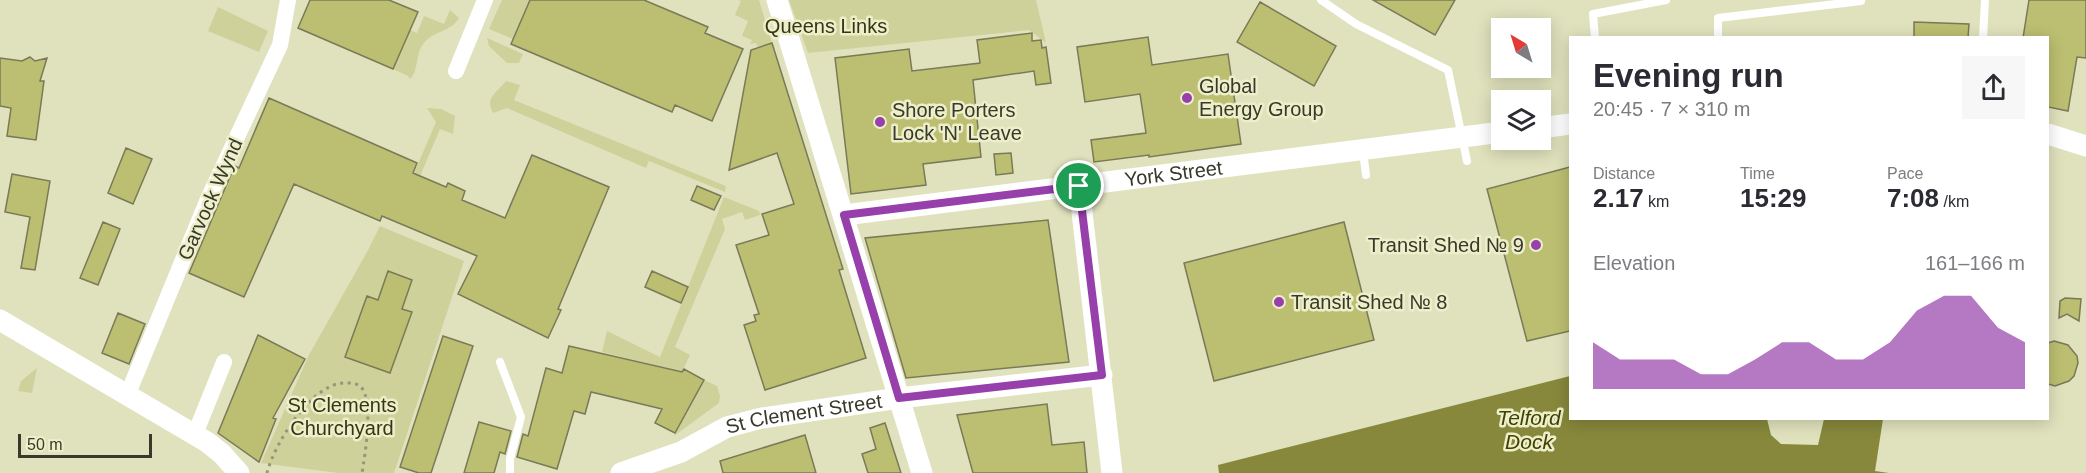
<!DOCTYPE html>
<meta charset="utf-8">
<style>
:root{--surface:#fff;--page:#f7f7f7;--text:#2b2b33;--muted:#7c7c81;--accent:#973fab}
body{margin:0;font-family:Helvetica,sans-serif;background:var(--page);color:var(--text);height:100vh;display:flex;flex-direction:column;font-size:22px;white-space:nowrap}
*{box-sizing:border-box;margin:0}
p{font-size:20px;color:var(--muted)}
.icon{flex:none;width:33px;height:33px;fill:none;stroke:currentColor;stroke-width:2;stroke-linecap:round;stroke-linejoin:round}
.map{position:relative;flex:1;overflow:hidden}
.sheet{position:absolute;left:1569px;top:36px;width:480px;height:384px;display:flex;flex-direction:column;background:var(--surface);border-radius:0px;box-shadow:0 3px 15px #0003}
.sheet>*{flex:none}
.needle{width:39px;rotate:322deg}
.tools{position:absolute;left:1491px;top:18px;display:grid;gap:12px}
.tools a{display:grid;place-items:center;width:60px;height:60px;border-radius:0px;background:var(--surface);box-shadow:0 3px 15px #0003;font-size:30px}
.scale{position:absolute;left:18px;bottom:15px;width:134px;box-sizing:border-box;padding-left:6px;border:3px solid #38392a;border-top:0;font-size:16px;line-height:21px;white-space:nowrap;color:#38392a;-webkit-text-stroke:4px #edefca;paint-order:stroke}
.pin{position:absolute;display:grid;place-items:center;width:51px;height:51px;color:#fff;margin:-26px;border:3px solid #fff;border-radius:50%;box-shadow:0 2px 6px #0007}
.round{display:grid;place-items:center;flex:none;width:63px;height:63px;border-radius:0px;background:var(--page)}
.overview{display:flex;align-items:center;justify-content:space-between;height:102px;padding:0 24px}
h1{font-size:33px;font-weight:600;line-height:45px}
.stats{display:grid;grid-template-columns:repeat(3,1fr);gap:9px;height:102px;padding:6px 24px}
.stats div{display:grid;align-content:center}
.stats b{font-size:26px;font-weight:600}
.stats small{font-size:16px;font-weight:400}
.stats p{font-size:16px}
.chart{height:168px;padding:12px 24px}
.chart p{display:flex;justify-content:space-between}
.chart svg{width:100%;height:108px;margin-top:6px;fill:var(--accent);opacity:.7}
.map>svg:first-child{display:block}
</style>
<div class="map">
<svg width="2086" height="473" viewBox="0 0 2086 473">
<rect width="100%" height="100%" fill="#e0e2bd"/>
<path fill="#ced19a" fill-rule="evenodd" d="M 502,0 L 530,0 L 513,39 L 489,29 Z
M 738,0 L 759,0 L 772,43 L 758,48 L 756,43 L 750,44 L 752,40 L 742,36 L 748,21 L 735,15 L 741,1 Z
M 789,0 L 1036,0 L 1046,43 L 1029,30 L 808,53 Z
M 218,7 L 268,31 L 259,52 L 208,31 Z
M 450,10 L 459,18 C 451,32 433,31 424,43 C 415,53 419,71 410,79 L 408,76 L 393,69 L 410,30 L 417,33 L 424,16 L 444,24 Z
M 487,38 L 523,54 L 519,63 L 507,63 L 489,46 Z
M 506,81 L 520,85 L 514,100 L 726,186 L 725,192 L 649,161 L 646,168 L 507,108 L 493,113 C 484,97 498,92 506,81 Z
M 427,108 L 441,109 L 455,116 L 453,134 L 440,129 L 418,181 L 412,178 L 436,122 Z
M 724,197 L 759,211 L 760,215 L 745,220 L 742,212 L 722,219 L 725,229 L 675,347 L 690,355 L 682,372 L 602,352 L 607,331 L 660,357 Z
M 380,226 L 464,261 L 394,473 L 338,473 L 261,463 L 309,355 L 367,252 ZM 388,271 L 412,280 L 400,308 L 412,313 L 390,373 L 345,357 L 367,296 L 379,300 Z
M 37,368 L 32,393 L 18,391 L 21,381 Z
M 704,380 L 717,386 L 720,396 L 719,403 L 674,436 Z"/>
<path fill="#87883b" d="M 1570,376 L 1570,418 L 1767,419 L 1771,435 L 1781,444 L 1818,445 L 1824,419 L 1883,419 L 1875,471 L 1889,473 L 1219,473 L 1218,465 Z"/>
<path fill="#bcbe71" stroke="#797a58" stroke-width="1.5" d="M 310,0 L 389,0 L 418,12 L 393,69 L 298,28 Z
M 530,0 L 644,0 L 708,27 L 705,33 L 743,49 L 712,121 L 675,105 L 672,112 L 511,44 Z
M 1373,0 L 1455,0 L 1435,35 Z
M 2029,0 L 2086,0 L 2086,58 L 2077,57 L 2068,111 L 2048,107 L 2048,38 L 2023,38 Z
M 1260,2 L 1336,46 L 1314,86 L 1237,42 Z
M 1914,22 L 1969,24 L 1968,38 L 1914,38 Z
M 1032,33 L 1032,41 L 1041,40 L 1042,48 L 1046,47 L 1051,83 L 1036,85 L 1034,71 L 973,80 L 981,157 L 923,164 L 926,185 L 851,194 L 835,58 L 909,49 L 912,71 L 980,63 L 977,40 Z
M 1148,37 L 1152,65 L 1228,54 L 1241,144 L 1149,157 L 1149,155 L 1094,162 L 1091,140 L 1146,133 L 1140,94 L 1085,102 L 1077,47 Z
M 772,43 L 843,269 L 839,270 L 866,358 L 765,390 L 744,325 L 756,321 L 754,315 L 759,314 L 736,245 L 769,235 L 762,214 L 794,204 L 777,153 L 729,170 L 751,50 Z
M 30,57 L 35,61 L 47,58 L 40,81 L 44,81 L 36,140 L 7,136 L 11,108 L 0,106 L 0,58 L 22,61 Z
M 269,98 L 417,163 L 413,173 L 446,187 L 448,183 L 465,191 L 462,200 L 505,218 L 532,155 L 609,187 L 558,309 L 561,310 L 548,338 L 458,294 L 477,256 L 382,216 L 380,221 L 294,184 L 244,297 L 189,273 L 229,179 L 235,166 L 239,168 Z
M 126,148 L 152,159 L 133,204 L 108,193 Z
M 1011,153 L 1013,173 L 996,175 L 994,154 Z
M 1570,167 L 1570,331 L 1527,341 L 1487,189 Z
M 12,174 L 50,181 L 35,270 L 21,268 L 30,217 L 5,212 Z
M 697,186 L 721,196 L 714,210 L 691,200 Z
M 1048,220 L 1069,362 L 906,378 L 865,238 Z
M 103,222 L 120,229 L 98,285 L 80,278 Z
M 1344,222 L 1374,340 L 1214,381 L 1184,263 Z
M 388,271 L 412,280 L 402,309 L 412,312 L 390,373 L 345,357 L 367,296 L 378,300 Z
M 652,271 L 688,287 L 681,303 L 645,287 Z
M 2065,298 L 2081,299 L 2079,321 L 2067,314 L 2059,318 L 2060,301 Z
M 118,313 L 145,324 L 129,364 L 102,353 Z
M 258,335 L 305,359 L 273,418 L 276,419 L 259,462 L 218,433 Z
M 443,336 L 473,346 L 431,473 L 419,473 L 400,467 Z
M 2054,341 L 2068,345 L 2077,356 L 2078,363 L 2074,376 L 2069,381 L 2055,386 L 2048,384 L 2048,343 Z
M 569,346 L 682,372 L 684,369 L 704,380 L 675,433 L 655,423 L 662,409 L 591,392 L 585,414 L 574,411 L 557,469 L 517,457 L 523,434 L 528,436 L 546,368 L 562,373 Z
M 1047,404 L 1052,445 L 1084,442 L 1087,473 L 973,473 L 957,415 Z
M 479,422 L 511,431 L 505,454 L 500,452 L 494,473 L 464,473 Z
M 885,423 L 901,473 L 868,473 L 862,454 L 876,449 L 870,428 Z
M 805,435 L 816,473 L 723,473 L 720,461 Z"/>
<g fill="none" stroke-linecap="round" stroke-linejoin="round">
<path stroke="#95967b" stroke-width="3" stroke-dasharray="3 4.5" stroke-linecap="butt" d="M 267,473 C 274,444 314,379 348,383 C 353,383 358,384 361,387 C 374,401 365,455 362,473"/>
<path stroke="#fff" stroke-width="8" d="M 1321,0 L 1356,24 L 1448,70 L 1467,161
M 1595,38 L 1593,14 L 1666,0
M 1718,38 L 1718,18 L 1861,1
M 1983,38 L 1985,0
M 1363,151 L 1366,175
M 500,362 L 521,417 L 510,459 L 510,473"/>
<path stroke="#fff" stroke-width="16" d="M 456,71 L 485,0
M 127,396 L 208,199 L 280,45 L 288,0
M 195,434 L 224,362"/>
<g stroke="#fff" stroke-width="21">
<path d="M 777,0 L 922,473"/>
<path d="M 1540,128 L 1570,124"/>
<path d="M 2048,134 L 2086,146"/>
<path d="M 1079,186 L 1112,473"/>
<path id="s1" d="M 844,215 L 1502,132"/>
<path d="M 0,320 L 207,442 L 222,454 L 239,473"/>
<path id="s2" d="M 621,473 L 681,452 L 727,427 L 762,418 L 899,398 L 1102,375"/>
</g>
</g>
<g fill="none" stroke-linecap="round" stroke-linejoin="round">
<defs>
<path id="route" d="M 1079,186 L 1102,375 L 899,398 L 844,215 Z"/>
</defs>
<use href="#route" stroke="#fff" stroke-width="12"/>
<use href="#route" stroke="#973fab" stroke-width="8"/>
</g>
<g fill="#973fab" stroke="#edefca" stroke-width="2">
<circle cx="1187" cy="98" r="6"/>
<circle cx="880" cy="122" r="6"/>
<circle cx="1536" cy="245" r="6"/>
<circle cx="1279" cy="302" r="6"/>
</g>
<g text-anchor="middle" stroke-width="5" stroke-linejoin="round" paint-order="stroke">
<g font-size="20" fill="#353614" stroke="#edefca">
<text x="826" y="33">Queens Links</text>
<text x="342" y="412">St Clements<tspan x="342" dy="23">Churchyard</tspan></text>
</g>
<g font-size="20" fill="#38392a" stroke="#edefca" text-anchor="start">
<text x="1199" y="93">Global<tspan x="1199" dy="23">Energy Group</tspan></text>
<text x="892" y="117">Shore Porters<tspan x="892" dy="23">Lock 'N' Leave</tspan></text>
<text x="1524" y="252" text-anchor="end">Transit Shed № 9</text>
<text x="1291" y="309">Transit Shed № 8</text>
</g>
<g font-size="20" fill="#38392a" stroke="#edefca">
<text dy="7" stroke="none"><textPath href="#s1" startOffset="332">York Street</textPath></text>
<text transform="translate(210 199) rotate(-66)" y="7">Garvock Wynd</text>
<text dy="7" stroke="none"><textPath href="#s2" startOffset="194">St Clement Street</textPath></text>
</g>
<g font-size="21" font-style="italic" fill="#414102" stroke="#edefca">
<text x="1529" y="425">Telford<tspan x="1529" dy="24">Dock</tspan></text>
</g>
</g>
</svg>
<div class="tools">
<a><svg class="needle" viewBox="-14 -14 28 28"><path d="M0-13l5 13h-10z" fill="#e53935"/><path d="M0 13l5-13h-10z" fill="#7c7c81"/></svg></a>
<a><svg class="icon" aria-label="layers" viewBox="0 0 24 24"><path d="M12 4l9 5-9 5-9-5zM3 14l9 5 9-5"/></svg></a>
</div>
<div class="scale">50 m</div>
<div class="pin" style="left:1079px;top:186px;background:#1e9e55"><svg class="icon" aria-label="arrive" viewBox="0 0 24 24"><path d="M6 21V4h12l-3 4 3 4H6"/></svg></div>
<section class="sheet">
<div class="overview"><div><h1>Evening run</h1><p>20:45 · 7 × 310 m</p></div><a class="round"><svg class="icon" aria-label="share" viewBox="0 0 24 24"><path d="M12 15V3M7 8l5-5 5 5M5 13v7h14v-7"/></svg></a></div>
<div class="stats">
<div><p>Distance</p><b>2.17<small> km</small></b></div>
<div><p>Time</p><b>15:29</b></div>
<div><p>Pace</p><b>7:08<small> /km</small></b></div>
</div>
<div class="chart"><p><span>Elevation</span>161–166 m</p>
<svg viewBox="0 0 160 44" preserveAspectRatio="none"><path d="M0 44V25L10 32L20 32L30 32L40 38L50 38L60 32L70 25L80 25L90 32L100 32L110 25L120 12L130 6L140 6L150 19L160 25V44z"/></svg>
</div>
</section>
</div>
